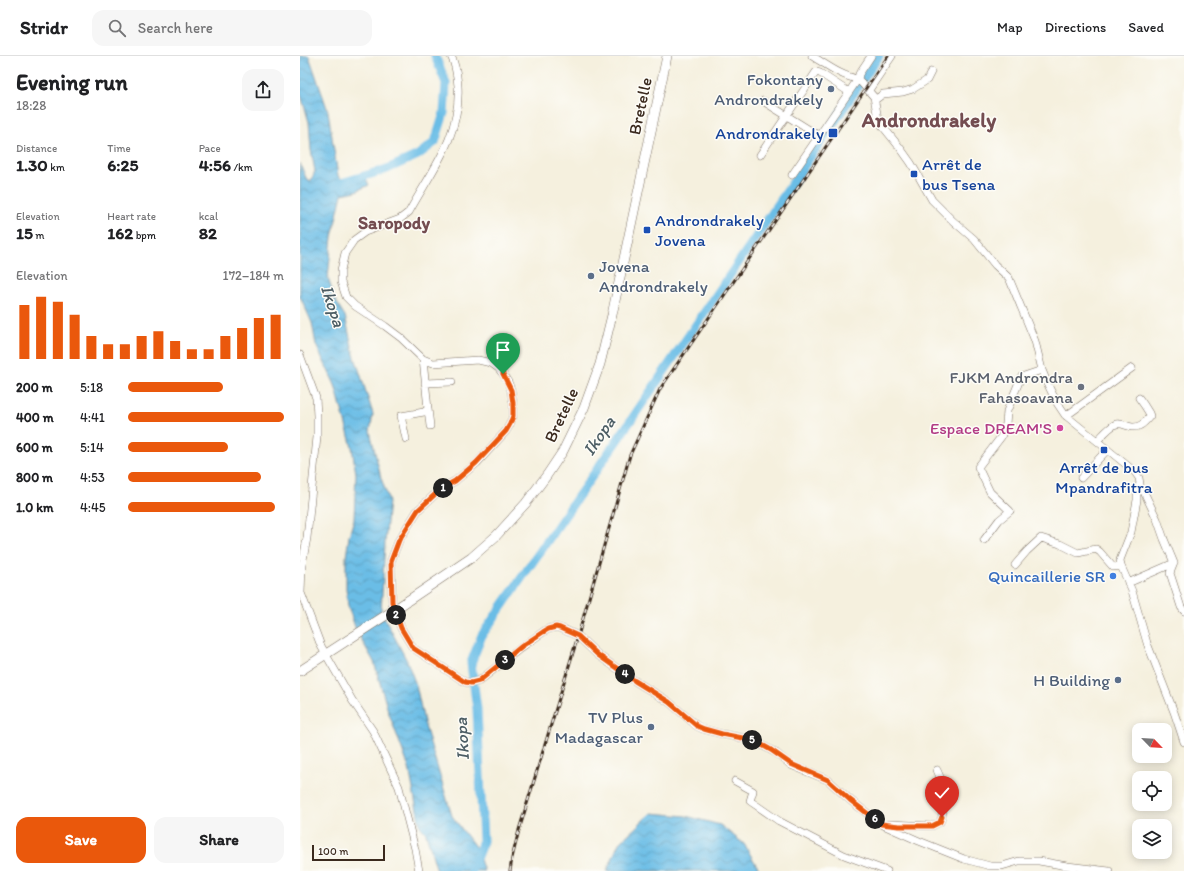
<!DOCTYPE html>
<meta charset="utf-8">
<style>
:root{--surface:#fff;--page:#f6f6f6;--text:#202124;--muted:#757577;--line:#e0e0e0;--accent:#ea580c}
body{margin:0;font-family:Itim,sans-serif;background:var(--page);color:var(--text);height:100vh;display:flex;flex-direction:column;font-size:15px;white-space:nowrap}
*{box-sizing:border-box;margin:0}
p{font-size:13px;color:var(--muted)}
.icon{flex:none;width:22px;height:22px;fill:none;stroke:currentColor;stroke-width:2;stroke-linecap:round;stroke-linejoin:round}
.map{position:relative;flex:1;overflow:hidden}
.sheet{display:flex;flex-direction:column;background:var(--surface);width:300px}
.sheet>*{flex:none}
.needle{width:26px;rotate:115deg}
.buttons{position:absolute;left:832px;top:667px;display:grid;gap:8px}
.buttons a{display:grid;place-items:center;width:40px;height:40px;border-radius:8px;background:var(--surface);box-shadow:0 2px 10px #0003;font-size:20px}
.scale{position:absolute;left:12px;bottom:10px;width:73px;box-sizing:border-box;padding-left:4px;border:2px solid #3b2a1e;border-top:0;font-size:11px;line-height:14px;white-space:nowrap;color:#3b2a1e;-webkit-text-stroke:3px #fdfcf7;paint-order:stroke}
.pin{position:absolute;display:grid;place-items:center;width:34px;height:34px;color:#fff;margin:-41px -17px;border-radius:50% 50% 50% 0;rotate:-45deg;box-shadow:0 0 4px #0007}
.pin .icon{rotate:45deg}
.km{position:absolute;width:20px;height:20px;margin:-10px;border-radius:50%;background:#222;color:#fff;font-size:11px;line-height:20px;text-align:center}
.round{display:grid;place-items:center;flex:none;width:42px;height:42px;border-radius:12px;background:var(--page)}
.overview{display:flex;align-items:center;justify-content:space-between;height:68px;padding:0 16px}
h1{font-size:22px;font-weight:800;line-height:30px}
.metrics{display:grid;grid-template-columns:repeat(3,1fr);gap:6px;height:68px;padding:4px 16px}
.metrics div{display:grid;align-content:center}
.metrics b{font-size:17px;font-weight:800}
.metrics small{font-size:11px;font-weight:400}
.metrics p{font-size:11px}
.chart{height:112px;padding:8px 16px}
.chart p{display:flex;justify-content:space-between}
.chart svg{width:100%;height:72px;margin-top:4px;stroke:var(--accent);stroke-width:6}
.primary-button{display:flex;gap:8px;margin-top:auto;padding:8px 16px}
.primary-button a{flex:1;height:46px;border-radius:12px;background:var(--accent);color:#fff;font-size:16px;font-weight:800;line-height:46px;text-align:center}
.primary-button a+a{background:var(--page);color:var(--text)}
ul{padding:0 16px;list-style:none;font-size:13px}
li{display:grid;grid-template-columns:64px 48px 1fr;align-items:center;height:30px}
li i{height:10px;border-radius:5px;background:var(--accent)}
header{display:flex;align-items:center;gap:24px;box-sizing:border-box;height:56px;padding:0 20px;background:var(--surface);border-bottom:1px solid var(--line)}
header strong{font-size:19px}
nav{display:flex;gap:22px;margin-inline-start:auto;font-size:14px}
.search{width:280px;height:36px;background:var(--page);display:flex;align-items:center;gap:10px;box-sizing:border-box;padding:0 14px;border-radius:12px;color:var(--muted);font-size:15px}
main{display:flex;flex:1;min-height:0}
.map>svg:first-child{display:block}
</style>
<header>
<strong>Stridr</strong>
<div class="search"><svg class="icon" aria-label="search" viewBox="0 0 24 24"><circle cx="10" cy="10" r="6"/><path d="M15 15l6 6"/></svg>Search here</div>
<nav><a>Map</a><a>Directions</a><a>Saved</a></nav>
</header>
<main>
<section class="sheet">
<div class="overview"><div><h1>Evening run</h1><p>18:28</p></div><a class="round"><svg class="icon" aria-label="share" viewBox="0 0 24 24"><path d="M12 15V3M7 8l5-5 5 5M5 13v7h14v-7"/></svg></a></div>
<div class="metrics">
<div><p>Distance</p><b>1.30<small> km</small></b></div>
<div><p>Time</p><b>6:25</b></div>
<div><p>Pace</p><b>4:56<small> /km</small></b></div>
</div>
<div class="metrics">
<div><p>Elevation</p><b>15<small> m</small></b></div>
<div><p>Heart rate</p><b>162<small> bpm</small></b></div>
<div><p>kcal</p><b>82</b></div>
</div>
<div class="chart"><p><span>Elevation</span>172–184 m</p>
<svg viewBox="0 0 160 44" preserveAspectRatio="none"><path d="M5 44V11M15 44V6M25 44V9M35 44V17M45 44V30M55 44V35M65 44V35M75 44V30M85 44V27M95 44V33M105 44V38M115 44V38M125 44V30M135 44V25M145 44V19M155 44V17"/></svg>
</div>
<ul>
<li><b>200 m</b>5:18<i style="width:61%"></i></li>
<li><b>400 m</b>4:41<i style="width:100%"></i></li>
<li><b>600 m</b>5:14<i style="width:64%"></i></li>
<li><b>800 m</b>4:53<i style="width:85%"></i></li>
<li><b>1.0 km</b>4:45<i style="width:94%"></i></li>
</ul>
<div class="primary-button"><a>Save</a><a>Share</a></div>
</section>
<div class="map">
<svg width="884" height="815" viewBox="0 0 884 815">
<defs>
<pattern id="water-waves" width="16" height="10" patternUnits="userSpaceOnUse"><rect width="16" height="10" fill="#6bbde6"/><path d="M0 5q4-4 8 0t8 0" fill="none" stroke="#599aba"/></pattern>
</defs>
<rect width="100%" height="100%" fill="#fdfcf7"/>
<filter id="ink" filterUnits="userSpaceOnUse"><feTurbulence type="fractalNoise" baseFrequency=".025" numOctaves="2"/><feDisplacementMap in="SourceGraphic" scale="8" xChannelSelector="R" yChannelSelector="G"/><feConvolveMatrix kernelMatrix="1 2 1 2 8 2 1 2 1" color-interpolation-filters="sRGB"/></filter>
<filter id="wash" filterUnits="userSpaceOnUse"><feTurbulence type="fractalNoise" baseFrequency=".012" numOctaves="4" result="noise"/><feDisplacementMap in="SourceGraphic" scale="16" xChannelSelector="R" yChannelSelector="G"/><feGaussianBlur stdDeviation="0.9" result="paint"/><feColorMatrix in="noise" values="0 0 0 0 0 0 0 0 0 0 0 0 0 0 0 0 0 1.4 0 .05"/><feComposite in="paint" operator="in"/></filter>
<g filter="url(#wash)">
<rect width="100%" height="100%" fill="#f5f0de"/>
<path fill="url(#water-waves)" stroke="#537482" d="M 0,0 L 9,0 L 28,55 L 38,120 L 49,129 L 66,123 L 69,129 L 56,135 L 42,138 L 32,181 L 28,222 L 35,244 L 45,260 L 53,295 L 73,358 L 70,375 L 81,422 L 89,445 L 85,487 L 81,555 L 107,605 L 116,629 L 125,670 L 152,760 L 176,792 L 184,815 L 137,815 L 126,777 L 120,770 L 109,712 L 88,655 L 74,606 L 56,574 L 48,550 L 46,533 L 46,501 L 49,480 L 54,463 L 56,418 L 52,391 L 35,329 L 16,289 L 12,267 L 0,240 L 0,107 L 6,122 L 11,125 L 15,115 L 11,94 L 9,66 L 0,36 Z
M 351,757 L 386,760 L 420,769 L 444,788 L 460,815 L 307,815 L 319,787 Z"/>
<g fill="none" stroke-linecap="round" stroke-linejoin="round">
<path stroke="#6bbde6" stroke-width="9" d="M 35,129 L 87,113 L 118,99 L 135,86 L 144,57 L 146,27 L 135,0
M 171,815 L 183,785 L 177,653 L 171,607 L 182,579 L 327,370 L 579,0"/>
</g>
</g>
<g filter="url(#ink)">
<g fill="none" stroke-linecap="round" stroke-linejoin="round">
<defs>
<path id="minor" d="M 151,0 C 156,9 157,19 158,30 C 161,80 132,114 109,156 L 100,163 L 65,176 L 54,184 L 45,197 L 41,214 L 41,226 L 46,241 L 55,250 L 85,270 L 101,282 L 123,303 L 133,307 L 178,304 L 191,307 L 198,312 L 203,318 L 208,326 L 211,334 L 213,347 L 213,360 L 210,368 L 206,375 L 177,407 L 155,425 L 142,432 L 118,454 L 99,484 L 91,505 L 92,547 L 101,572 L 113,592 L 165,626 L 171,627 L 179,625 L 222,591 L 243,576 L 248,573 L 256,571 L 265,574 L 278,580 L 298,599 L 335,625 L 369,646 L 397,670 L 403,673 L 422,678 L 453,684 L 476,697 L 491,709 L 528,724 L 550,744 L 581,768 L 619,785 L 664,803 L 690,810 L 702,810 L 719,805 L 739,805 L 767,810 L 809,815
M 571,0 L 559,18 L 558,23 L 574,41 L 578,63 L 580,67 L 601,93 L 611,107 L 632,144 L 653,165 L 674,183 L 695,209 L 709,222 L 735,285 L 742,314 L 749,331 L 757,347 L 765,359 L 834,415 L 839,422 L 840,428 L 837,432 L 837,444 L 831,476 L 820,504 L 821,510 L 832,535 L 847,587 L 874,656 L 884,686
M 569,34 L 592,0
M 575,44 L 583,38 L 603,36 L 613,33 L 627,24 L 631,16
M 463,45 L 519,80
M 460,99 L 516,16 L 520,17 L 549,36
M 492,119 L 558,23 C 541,20 527,9 512,0
M 0,299 L 16,342 L 17,360 L 17,381 L 7,482 L 2,509 L 1,537 L 21,590 L 52,644 L 73,675 L 99,731 L 115,793 L 119,815
M 125,327 L 152,326
M 128,353 L 130,370
M 766,360 L 832,312
M 106,383 L 101,360 L 124,356 L 128,353 L 123,303
M 797,385 C 802,380 809,371 816,368 C 822,367 826,370 832,371 C 840,372 845,366 850,360 L 849,357 L 844,349 L 839,342
M 781,422 L 807,394
M 837,432 L 844,436 L 857,463 L 864,483 L 874,507 L 870,517 L 881,551 L 884,555
M 684,484 L 699,464 L 710,455 L 690,436 L 678,411 L 701,381 L 706,368 L 707,355 L 721,321 L 742,314
M 715,509 L 727,495 L 741,482 L 760,488 L 778,497 L 796,493 L 800,496 L 813,511 L 821,510
M 828,527 L 874,507
M 435,725 L 453,735 L 450,745 L 479,765 L 544,799 L 587,815
M 589,768 L 632,770 L 640,766 L 642,761 L 644,742 L 643,728 L 637,714"/>
<path id="major" d="M 0,615 L 94,554 L 171,502 L 196,480 L 226,447 L 247,419 L 263,395 L 284,352 L 300,308 L 312,259 L 367,0"/>
</defs>
<use href="#minor" stroke="#7c6f61" stroke-width="8"/>
<use href="#major" stroke="#7c6f61" stroke-width="10"/>
<use href="#minor" stroke="#fff" stroke-width="7"/>
<use href="#major" stroke="#fff" stroke-width="9"/>
<defs>
<path id="rail" d="M 210,815 L 212,802 L 219,774 L 278,580 L 330,399 L 360,333 L 588,0"/>
</defs>
<use href="#rail" stroke="#3b2a1e" stroke-width="3"/>
<use href="#rail" stroke="#fdfcf7" stroke-width="1.5" stroke-dasharray="4.5" stroke-linecap="butt"/>
</g>
</g>
<g fill="none" stroke-linecap="round" stroke-linejoin="round" filter="url(#ink)">
<defs>
<path id="route" d="M 203,318 L 211,334 L 213,347 L 213,360 L 210,368 L 206,375 L 176,407 L 155,425 L 142,432 L 118,454 L 99,484 L 91,505 L 92,546 L 101,572 L 113,592 L 165,626 L 171,627 L 179,625 L 222,590 L 243,576 L 248,573 L 256,571 L 260,572 L 278,580 L 298,599 L 335,625 L 369,646 L 397,670 L 404,673 L 422,678 L 453,684 L 471,694 L 491,708 L 528,724 L 550,744 L 581,768 L 599,770 L 632,770 L 640,766 L 642,761"/>
</defs>
<use href="#route" stroke="#fff" stroke-width="8"/>
<use href="#route" stroke="#ea580c" stroke-width="5"/>
</g>
<g fill="#5c6f8a" stroke="#fdfcf7" stroke-width="1.5">
<circle cx="531" cy="33" r="4"/>
<circle cx="291" cy="220" r="4"/>
<circle cx="818" cy="624" r="4"/>
<circle cx="351" cy="671" r="4"/>
</g>
<g fill="#1a4fb4" stroke="#fdfcf7" stroke-width="1.5">
<rect x="528" y="72" width="10" height="10" rx="2"/>
<rect x="610" y="114" width="8" height="8" rx="2"/>
<rect x="343" y="170" width="8" height="8" rx="2"/>
<rect x="800" y="390" width="8" height="8" rx="2"/>
</g>
<circle fill="#6b7280" stroke="#fdfcf7" stroke-width="1.5" cx="781" cy="331" r="4"/>
<circle fill="#d1479c" stroke="#fdfcf7" stroke-width="1.5" cx="760" cy="372" r="4"/>
<circle fill="#3f7fe0" stroke="#fdfcf7" stroke-width="1.5" cx="813" cy="520" r="4"/>
<g text-anchor="middle" stroke-width="3" stroke-linejoin="round" paint-order="stroke">
<g font-size="17" fill="#4e5e75" stroke="#fdfcf7" text-anchor="end">
<text x="523" y="29">Fokontany<tspan x="523" dy="20">Androndrakely</tspan></text>
<text x="299" y="216" text-anchor="start">Jovena<tspan x="299" dy="20">Androndrakely</tspan></text>
<text x="810" y="630">H Building</text>
<text x="343" y="667">TV Plus<tspan x="343" dy="20">Madagascar</tspan></text>
</g>
<g font-size="17" fill="#3b2a1e" stroke="#fdfcf7">
<text transform="translate(340 50) rotate(-78)" y="6">Bretelle</text>
<text transform="translate(261 359) rotate(-65)" y="6">Bretelle</text>
</g>
<g font-size="17" fill="#164399" stroke="#fdfcf7" text-anchor="start">
<text x="524" y="83" text-anchor="end">Androndrakely</text>
<text x="622" y="114">Arrêt de<tspan x="622" dy="20">bus Tsena</tspan></text>
<text x="355" y="170">Androndrakely<tspan x="355" dy="20">Jovena</tspan></text>
<text x="804" y="417" text-anchor="middle">Arrêt de bus<tspan x="804" dy="20">Mpandrafitra</tspan></text>
</g>
<g font-size="17" fill="#5b616d" stroke="#fdfcf7" text-anchor="end">
<text x="773" y="327">FJKM Androndra<tspan x="773" dy="20">Fahasoavana</tspan></text>
</g>
<g font-size="17" fill="#b23c85" stroke="#fdfcf7" text-anchor="end">
<text x="752" y="378">Espace DREAM'S</text>
</g>
<g font-size="17" fill="#366cbe" stroke="#fdfcf7" text-anchor="end">
<text x="805" y="526">Quincaillerie SR</text>
</g>
<g font-size="18" font-weight="bold" fill="#744d51" stroke="#fdfcf7">
<text x="94" y="173">Saropody</text>
</g>
<g font-size="18" font-style="italic" fill="#4c5d64" stroke="#fdfcf7">
<text transform="translate(33 250) rotate(72)" y="6">Ikopa</text>
<text transform="translate(299 380) rotate(-56)" y="6">Ikopa</text>
<text transform="translate(162 683) rotate(-93)" y="6">Ikopa</text>
</g>
<g font-size="21" font-weight="bold" fill="#744d51" stroke="#fdfcf7">
<text x="629" y="71">Androndrakely</text>
</g>
</g>
</svg>
<div class="buttons">
<a><svg class="needle" viewBox="-14 -14 28 28"><path d="M0-13l5 13h-10z" fill="#e53935"/><path d="M0 13l5-13h-10z" fill="#757577"/></svg></a>
<a><svg class="icon" aria-label="locate" viewBox="0 0 24 24"><circle cx="12" cy="12" r="6"/><path d="M12 2v4M12 18v4M2 12h4M18 12h4"/></svg></a>
<a><svg class="icon" aria-label="layers" viewBox="0 0 24 24"><path d="M12 4l9 5-9 5-9-5zM3 14l9 5 9-5"/></svg></a>
</div>
<div class="scale">100 m</div>
<div class="pin" style="left:203px;top:318px;background:#1e9e55"><svg class="icon" aria-label="arrive" viewBox="0 0 24 24"><path d="M6 21V4h12l-3 4 3 4H6"/></svg></div>
<div class="pin" style="left:642px;top:761px;background:#d93025"><svg class="icon" aria-label="check" viewBox="0 0 24 24"><path d="M5 12l5 5 9-10"/></svg></div>
<b class="km" style="left:143px;top:432px">1</b>
<b class="km" style="left:96px;top:559px">2</b>
<b class="km" style="left:205px;top:604px">3</b>
<b class="km" style="left:325px;top:618px">4</b>
<b class="km" style="left:452px;top:684px">5</b>
<b class="km" style="left:575px;top:763px">6</b>
</div>
</main>
